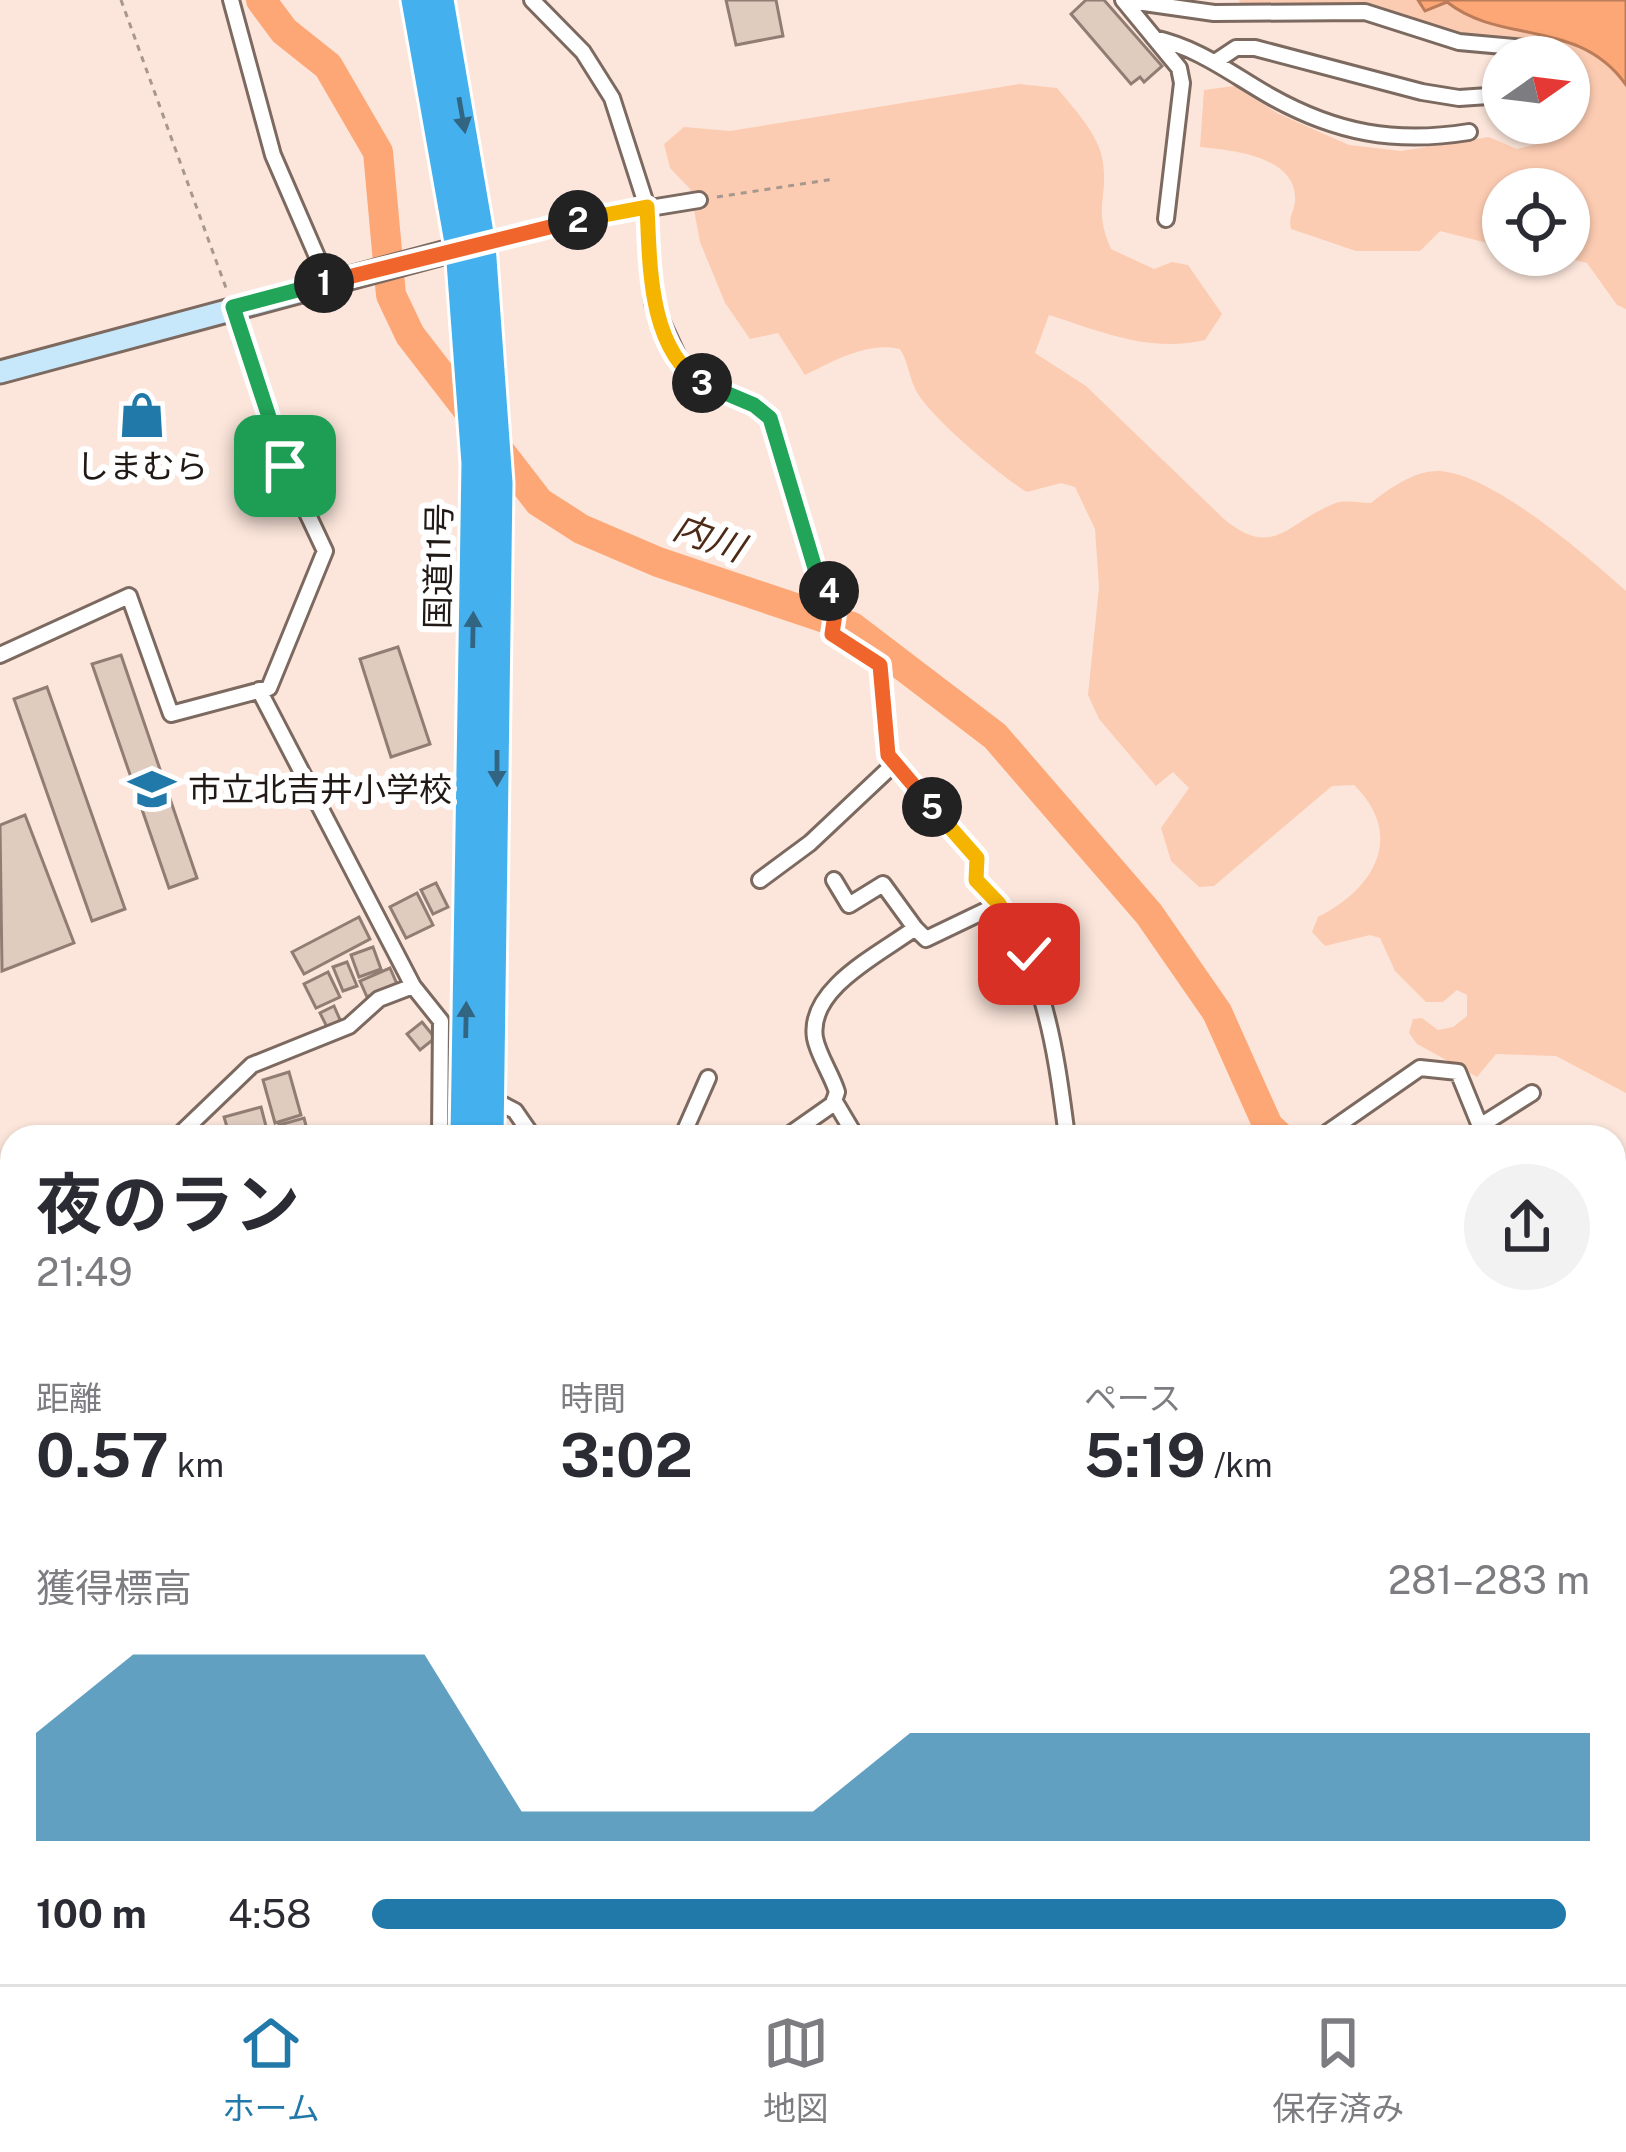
<!DOCTYPE html>
<html lang="ja">
<meta charset="utf-8">
<style>
:root{--surface:#fff;--page:#f2f2f3;--text:#2b2b33;--muted:#7c7c81;--line:#e1e1e2;--accent:#2079a8}
body{margin:0;font-family:"Public Sans","Noto Sans JP",sans-serif;background:var(--page);color:var(--text);height:100vh;display:flex;flex-direction:column;font-size:45px;white-space:nowrap}
*{box-sizing:border-box;margin:0}
p{font-size:39px;color:var(--muted)}
.icon{flex:none;width:66px;height:66px;fill:none;stroke:currentColor;stroke-width:2;stroke-linecap:round;stroke-linejoin:round}
.map{position:relative;flex:1;overflow:hidden}
.drawer{position:absolute;left:0px;top:1125px;width:1626px;height:861px;display:flex;flex-direction:column;background:var(--surface);border-radius:36px 36px 0 0;box-shadow:0 3px 9px #0004}
.drawer>*{flex:none}
.needle{width:78px;rotate:76deg}
.fabs{position:absolute;left:1482px;top:36px;display:grid;gap:24px}
.fabs a{display:grid;place-items:center;width:108px;height:108px;border-radius:50%;background:var(--surface);box-shadow:0 3px 9px #0004;font-size:60px}
.pin{position:absolute;display:grid;place-items:center;width:102px;height:102px;color:#fff;margin:-51px;border-radius:24px;box-shadow:0 6px 18px #0006}
.km{position:absolute;width:60px;height:60px;margin:-30px;border-radius:50%;background:#222;color:#fff;font-size:33px;line-height:60px;text-align:center}
.round{display:grid;place-items:center;flex:none;width:126px;height:126px;border-radius:63px;background:var(--page)}
.summary{display:flex;align-items:center;justify-content:space-between;height:204px;padding:0 36px}
h1{font-size:66px;font-weight:700;line-height:90px}
.figures{display:grid;grid-template-columns:repeat(3,1fr);gap:18px;height:204px;padding:12px 36px}
.figures div{display:grid;align-content:center}
.figures b{font-size:60px;font-weight:700}
.figures small{font-size:33px;font-weight:400}
.figures p{font-size:33px}
.chart{height:336px;padding:24px 36px}
.chart p{display:flex;justify-content:space-between}
.chart svg{width:100%;height:216px;margin-top:12px;fill:var(--accent);opacity:.7}
ul{padding:0 36px;list-style:none;font-size:39px}
li{display:grid;grid-template-columns:192px 144px 1fr;align-items:center;height:90px}
li i{height:30px;border-radius:15px;background:var(--accent)}
.tab-bar{display:flex;justify-content:space-around;align-items:center;height:168px;border-top:3px solid var(--line);background:var(--surface);font-size:33px;color:var(--muted)}
.tab-bar a{display:grid;justify-items:center;gap:6px}
.tab-bar .active{color:var(--accent)}
.map>svg:first-child{display:block}
</style>
<div class="map">
<svg width="1626" height="1984" viewBox="0 0 1626 1984">
<rect width="100%" height="100%" fill="#fce6db"/>
<path fill="#fcccb2" d="M 1239,0 L 1418,0 L 1425,11 L 1447,2 C 1500,45 1578,17 1626,85 L 1626,309 L 1617,305 L 1587,263 L 1554,255 L 1569,255 L 1569,189 L 1503,189 L 1503,247 L 1440,231 L 1420,251 L 1356,251 L 1291,229 C 1288,216 1294,213 1295,201 C 1298,156 1231,150 1200,147 L 1204,90 L 1234,86 L 1279,114 L 1349,145 L 1401,151 L 1489,137 L 1517,149 L 1550,141 L 1569,123 L 1569,57 L 1447,31 L 1373,6 L 1241,5 Z
M 1019,84 L 1057,88 C 1074,109 1100,135 1103,163 C 1108,200 1093,208 1111,249 L 1154,269 L 1172,262 L 1188,265 L 1222,314 L 1205,340 C 1150,353 1102,332 1049,315 L 1035,353 L 1086,386 L 1224,519 C 1273,560 1287,523 1333,504 C 1344,499 1359,503 1371,503 C 1389,489 1413,471 1438,471 C 1490,472 1587,556 1626,591 L 1626,1093 L 1556,1056 L 1496,1054 L 1477,1077 L 1417,1044 L 1409,1033 L 1413,1019 L 1422,1018 L 1438,1030 L 1453,1027 L 1467,1016 L 1467,995 L 1457,990 L 1443,1002 L 1426,1002 L 1395,971 L 1380,938 L 1370,935 L 1325,946 L 1312,932 L 1318,917 C 1374,889 1406,836 1354,785 L 1332,786 L 1214,886 L 1199,887 L 1171,861 L 1161,828 L 1189,788 L 1173,772 L 1156,786 L 1099,719 L 1088,695 L 1099,587 L 1095,529 L 1075,487 L 1061,483 L 1027,492 C 1001,477 933,419 918,394 C 909,380 909,363 900,349 C 869,341 833,361 805,375 L 778,333 L 750,339 L 725,303 L 700,242 L 690,189 L 670,168 L 664,144 L 684,127 L 730,131 Z
M 1614,1299 L 1626,1302 L 1626,1379 L 1614,1377 Z"/>
<path fill="#fda776" stroke="#bb7c59" stroke-width="3" d="M 1418,0 L 1626,0 L 1626,85 C 1579,18 1501,45 1447,2 L 1425,11 Z"/>
<g fill="none" stroke-linecap="round" stroke-linejoin="round">
<path stroke="#fda776" stroke-width="30" d="M 261,0 L 284,31 L 328,66 L 378,152 L 391,295 L 410,335 L 539,502 L 581,529 L 658,562 L 852,627 L 995,736 L 1149,914 L 1217,1012 L 1268,1126 L 1280,1137
M 1614,1348 L 1626,1350"/>
</g>
<path fill="#e0cbbf" stroke="#917d73" stroke-width="3" d="M 726,0 L 776,0 L 783,36 L 736,45 Z
M 1086,0 L 1104,0 L 1162,66 L 1144,82 L 1140,77 L 1131,84 L 1071,14 Z
M 398,647 L 430,744 L 391,757 L 360,659 Z
M 121,655 L 197,878 L 169,888 L 92,664 Z
M 47,687 L 125,909 L 92,921 L 14,699 Z
M 25,815 L 74,943 L 2,971 L 0,825 Z
M 436,883 L 448,907 L 433,914 L 421,890 Z
M 417,893 L 433,925 L 406,938 L 390,907 Z
M 359,917 L 370,939 L 304,974 L 292,952 Z
M 373,947 L 381,969 L 359,977 L 351,955 Z
M 347,962 L 357,986 L 343,991 L 333,967 Z
M 390,968 L 397,984 L 367,997 L 360,981 Z
M 328,972 L 340,997 L 316,1008 L 304,984 Z
M 334,1006 L 341,1022 L 328,1029 L 320,1013 Z
M 422,1022 L 435,1038 L 420,1050 L 407,1034 Z
M 289,1072 L 301,1115 L 275,1123 L 263,1080 Z
M 261,1107 L 268,1134 L 230,1137 L 224,1117 Z
M 304,1118 L 309,1137 L 282,1137 L 279,1125 Z
M 12,1329 L 12,1375 L 4,1354 Z
M 12,1685 L 12,1717 L 7,1718 L 0,1688 Z"/>
<g fill="none" stroke-linecap="round" stroke-linejoin="round">
<defs>
<path id="street" d="M 231,0 L 273,155 L 328,282
M 532,0 L 583,52 L 612,98 L 647,207 L 653,303 L 685,372 L 754,405 L 770,418 L 817,576 L 837,601 L 832,634 L 880,665 L 888,755 L 977,858 L 976,879 C 1043,952 1055,1043 1067,1137
M 1123,0 L 1214,13 L 1365,12 L 1459,42 L 1536,49
M 1123,0 L 1179,68 L 1182,83 L 1166,219
M 1154,38 C 1199,48 1230,73 1270,96 C 1336,133 1395,144 1469,132
M 1215,62 L 1236,48 L 1255,48 L 1422,92 L 1459,98 L 1503,95
M 482,245 L 564,222 L 699,200
M 0,655 L 129,596 L 171,714 L 269,688 L 325,551 L 285,466 L 233,307
M 259,690 L 413,986 L 441,1021 L 440,1137
M 760,880 L 810,843 L 894,764
M 834,880 L 849,905 L 883,884 L 915,928
M 492,1099 L 515,1111 L 533,1137
M 834,1100 L 856,1137
M 177,1137 L 252,1065 L 349,1026 L 379,999 L 413,986
M 682,1137 L 708,1078
M 786,1137 L 833,1104 L 837,1092 C 832,1075 818,1055 815,1038 C 807,988 882,953 915,928 L 926,939 L 999,904
M 1321,1137 L 1420,1068 L 1458,1072 L 1480,1126 L 1532,1093
M 0,1205 L 12,1209
M 1614,1272 L 1626,1270
M 0,1455 L 12,1461
M 1614,1523 L 1626,1533
M 1614,1585 L 1626,1596
M 1614,1857 L 1626,1851
M 0,1920 L 12,1915
M 417,1974 L 453,1976
M 841,1974 L 845,1984
M 1585,1974 L 1589,1984
M 332,1984 L 339,1974
M 1310,1984 L 1334,1974"/>
<path id="secondary" d="M 0,372 L 469,246
M 0,1770 L 12,1829
M 25,1974 L 26,1984"/>
<path id="highway" d="M 415,0 L 459,248 L 475,463 L 464,1137
M 440,0 L 482,245 L 499,483 L 490,1137
M 452,1984 L 452,1974
M 480,1984 L 480,1974"/>
</defs>
<use href="#street" stroke="#7c695f" stroke-width="20"/>
<use href="#secondary" stroke="#7c695f" stroke-width="27"/>
<use href="#highway" stroke="#fff" stroke-width="33"/>
<path stroke="#a7978f" stroke-width="3" stroke-dasharray="6 6" stroke-linecap="butt" d="M 121,0 L 226,288
M 717,197 L 834,179
M 1064,1974 L 1065,1984
M 1262,1974 L 1266,1984"/>
<use href="#street" stroke="#fff" stroke-width="14"/>
<use href="#secondary" stroke="#c7e8fa" stroke-width="21"/>
<use href="#highway" stroke="#44b1ee" stroke-width="27"/>
</g>
<defs><path id="oneway-solid" d="M-6-.8H1V-3.2L6.5 0L1 3.2V.8H-6Z" transform="scale(3)"/></defs>
<g fill="#326582">
<use href="#oneway-solid" transform="translate(462 115) rotate(80)"/>
<use href="#oneway-solid" transform="translate(473 630) rotate(-89)"/>
<use href="#oneway-solid" transform="translate(497 768) rotate(90)"/>
<use href="#oneway-solid" transform="translate(466 1020) rotate(-89)"/>
</g>
<g fill="none" stroke-linecap="round" stroke-linejoin="round">
<defs>
<path id="split-1" d="M 285,466 L 233,307 L 324,283"/>
<path id="split-2" d="M 324,283 L 578,220"/>
<path id="split-3" d="M 578,220 L 647,207 C 650,264 648,349 702,383"/>
<path id="split-4" d="M 702,383 L 754,405 L 770,418 L 817,575 L 829,591"/>
<path id="split-5" d="M 829,591 L 837,601 L 832,634 L 880,665 L 888,755 L 932,807"/>
<path id="split-6" d="M 932,807 L 977,858 L 976,880 L 999,904 L 1029,954"/>
</defs>
<use href="#split-1" stroke="#fff" stroke-width="24"/>
<use href="#split-2" stroke="#fff" stroke-width="24"/>
<use href="#split-3" stroke="#fff" stroke-width="24"/>
<use href="#split-4" stroke="#fff" stroke-width="24"/>
<use href="#split-5" stroke="#fff" stroke-width="24"/>
<use href="#split-6" stroke="#fff" stroke-width="24"/>
<use href="#split-1" stroke="#22a559" stroke-width="15"/>
<use href="#split-2" stroke="#f0652b" stroke-width="15"/>
<use href="#split-3" stroke="#f5b400" stroke-width="15"/>
<use href="#split-4" stroke="#22a559" stroke-width="15"/>
<use href="#split-5" stroke="#f0652b" stroke-width="15"/>
<use href="#split-6" stroke="#f5b400" stroke-width="15"/>
</g>
<defs>
<symbol id="shop-bare" viewBox="-9 -9 18 18"><path d="M-5-2.5h2.3a2.7 3.5 0 0 1 5.4 0H5L5.5 6h-11ZM-1.5-2.5h3a1.5 2.3 0 0 0-3 0Z" fill="#2079a8" stroke="#fff" stroke-width="2.5" paint-order="stroke"/></symbol>
<symbol id="school-bare" viewBox="-9 -9 18 18"><path d="M0-5L7-2L0 1L-7-2ZM-4 1L0 2.5L4 1V4Q0 6-4 4Z" fill="#2079a8" stroke="#fff" stroke-width="2.5" paint-order="stroke"/></symbol>
</defs>
<g fill-rule="evenodd">
<use href="#shop-bare" x="109" y="382" width="66" height="66"/>
<use href="#school-bare" x="119" y="756" width="66" height="66"/>
</g>
<g text-anchor="middle" stroke-width="12" stroke-linejoin="round" paint-order="stroke">
<g font-size="33" fill="#201915" stroke="#fff">
<text x="142" y="478">しまむら</text>
<text x="188" y="801" text-anchor="start">市立北吉井小学校</text>
</g>
<g font-size="33" fill="#201915" stroke="#fff">
<text transform="translate(438 566) rotate(-89)" y="12">国道11号</text>
</g>
<g font-size="36" font-style="italic" fill="#4d2a16" stroke="#fff">
<text transform="translate(709 537) rotate(20)" y="13">内川</text>
</g>
</g>
</svg>
<div class="fabs">
<a><svg class="needle" viewBox="-14 -14 28 28"><path d="M0-13l5 13h-10z" fill="#e53935"/><path d="M0 13l5-13h-10z" fill="#7c7c81"/></svg></a>
<a><svg class="icon" aria-label="locate" viewBox="0 0 24 24"><circle cx="12" cy="12" r="6"/><path d="M12 2v4M12 18v4M2 12h4M18 12h4"/></svg></a>
</div>
<div class="pin" style="left:285px;top:466px;background:#1e9e55"><svg class="icon" aria-label="arrive" viewBox="0 0 24 24"><path d="M6 21V4h12l-3 4 3 4H6"/></svg></div>
<div class="pin" style="left:1029px;top:954px;background:#d93025"><svg class="icon" aria-label="check" viewBox="0 0 24 24"><path d="M5 12l5 5 9-10"/></svg></div>
<b class="km" style="left:324px;top:283px">1</b>
<b class="km" style="left:578px;top:220px">2</b>
<b class="km" style="left:702px;top:383px">3</b>
<b class="km" style="left:829px;top:591px">4</b>
<b class="km" style="left:932px;top:807px">5</b>
<section class="drawer">
<div class="summary"><div><h1>夜のラン</h1><p>21:49</p></div><a class="round"><svg class="icon" aria-label="share" viewBox="0 0 24 24"><path d="M12 15V3M7 8l5-5 5 5M5 13v7h14v-7"/></svg></a></div>
<div class="figures">
<div><p>距離</p><b>0.57<small> km</small></b></div>
<div><p>時間</p><b>3:02</b></div>
<div><p>ペース</p><b>5:19<small> /km</small></b></div>
</div>
<div class="chart"><p><span>獲得標高</span>281–283 m</p>
<svg viewBox="0 0 160 44" preserveAspectRatio="none"><path d="M0 44V22L10 6L20 6L30 6L40 6L50 38L60 38L70 38L80 38L90 22L100 22L110 22L120 22L130 22L140 22L150 22L160 22V44z"/></svg>
</div>
<ul>
<li><b>100 m</b>4:58<i style="width:98%"></i></li>
</ul>
</section>
</div>
<nav class="tab-bar">
<a class="active"><svg class="icon" aria-label="home" viewBox="0 0 24 24"><path d="M3 11l9-7 9 7M6 9v11h12V9"/></svg>ホーム</a>
<a><svg class="icon" aria-label="map" viewBox="0 0 24 24"><path d="M3 6l6-2 6 2 6-2v14l-6 2-6-2-6 2zM9 4v14M15 6v14"/></svg>地図</a>
<a><svg class="icon" aria-label="saved" viewBox="0 0 24 24"><path d="M7 4h10v16l-5-4-5 4z"/></svg>保存済み</a>
</nav>
